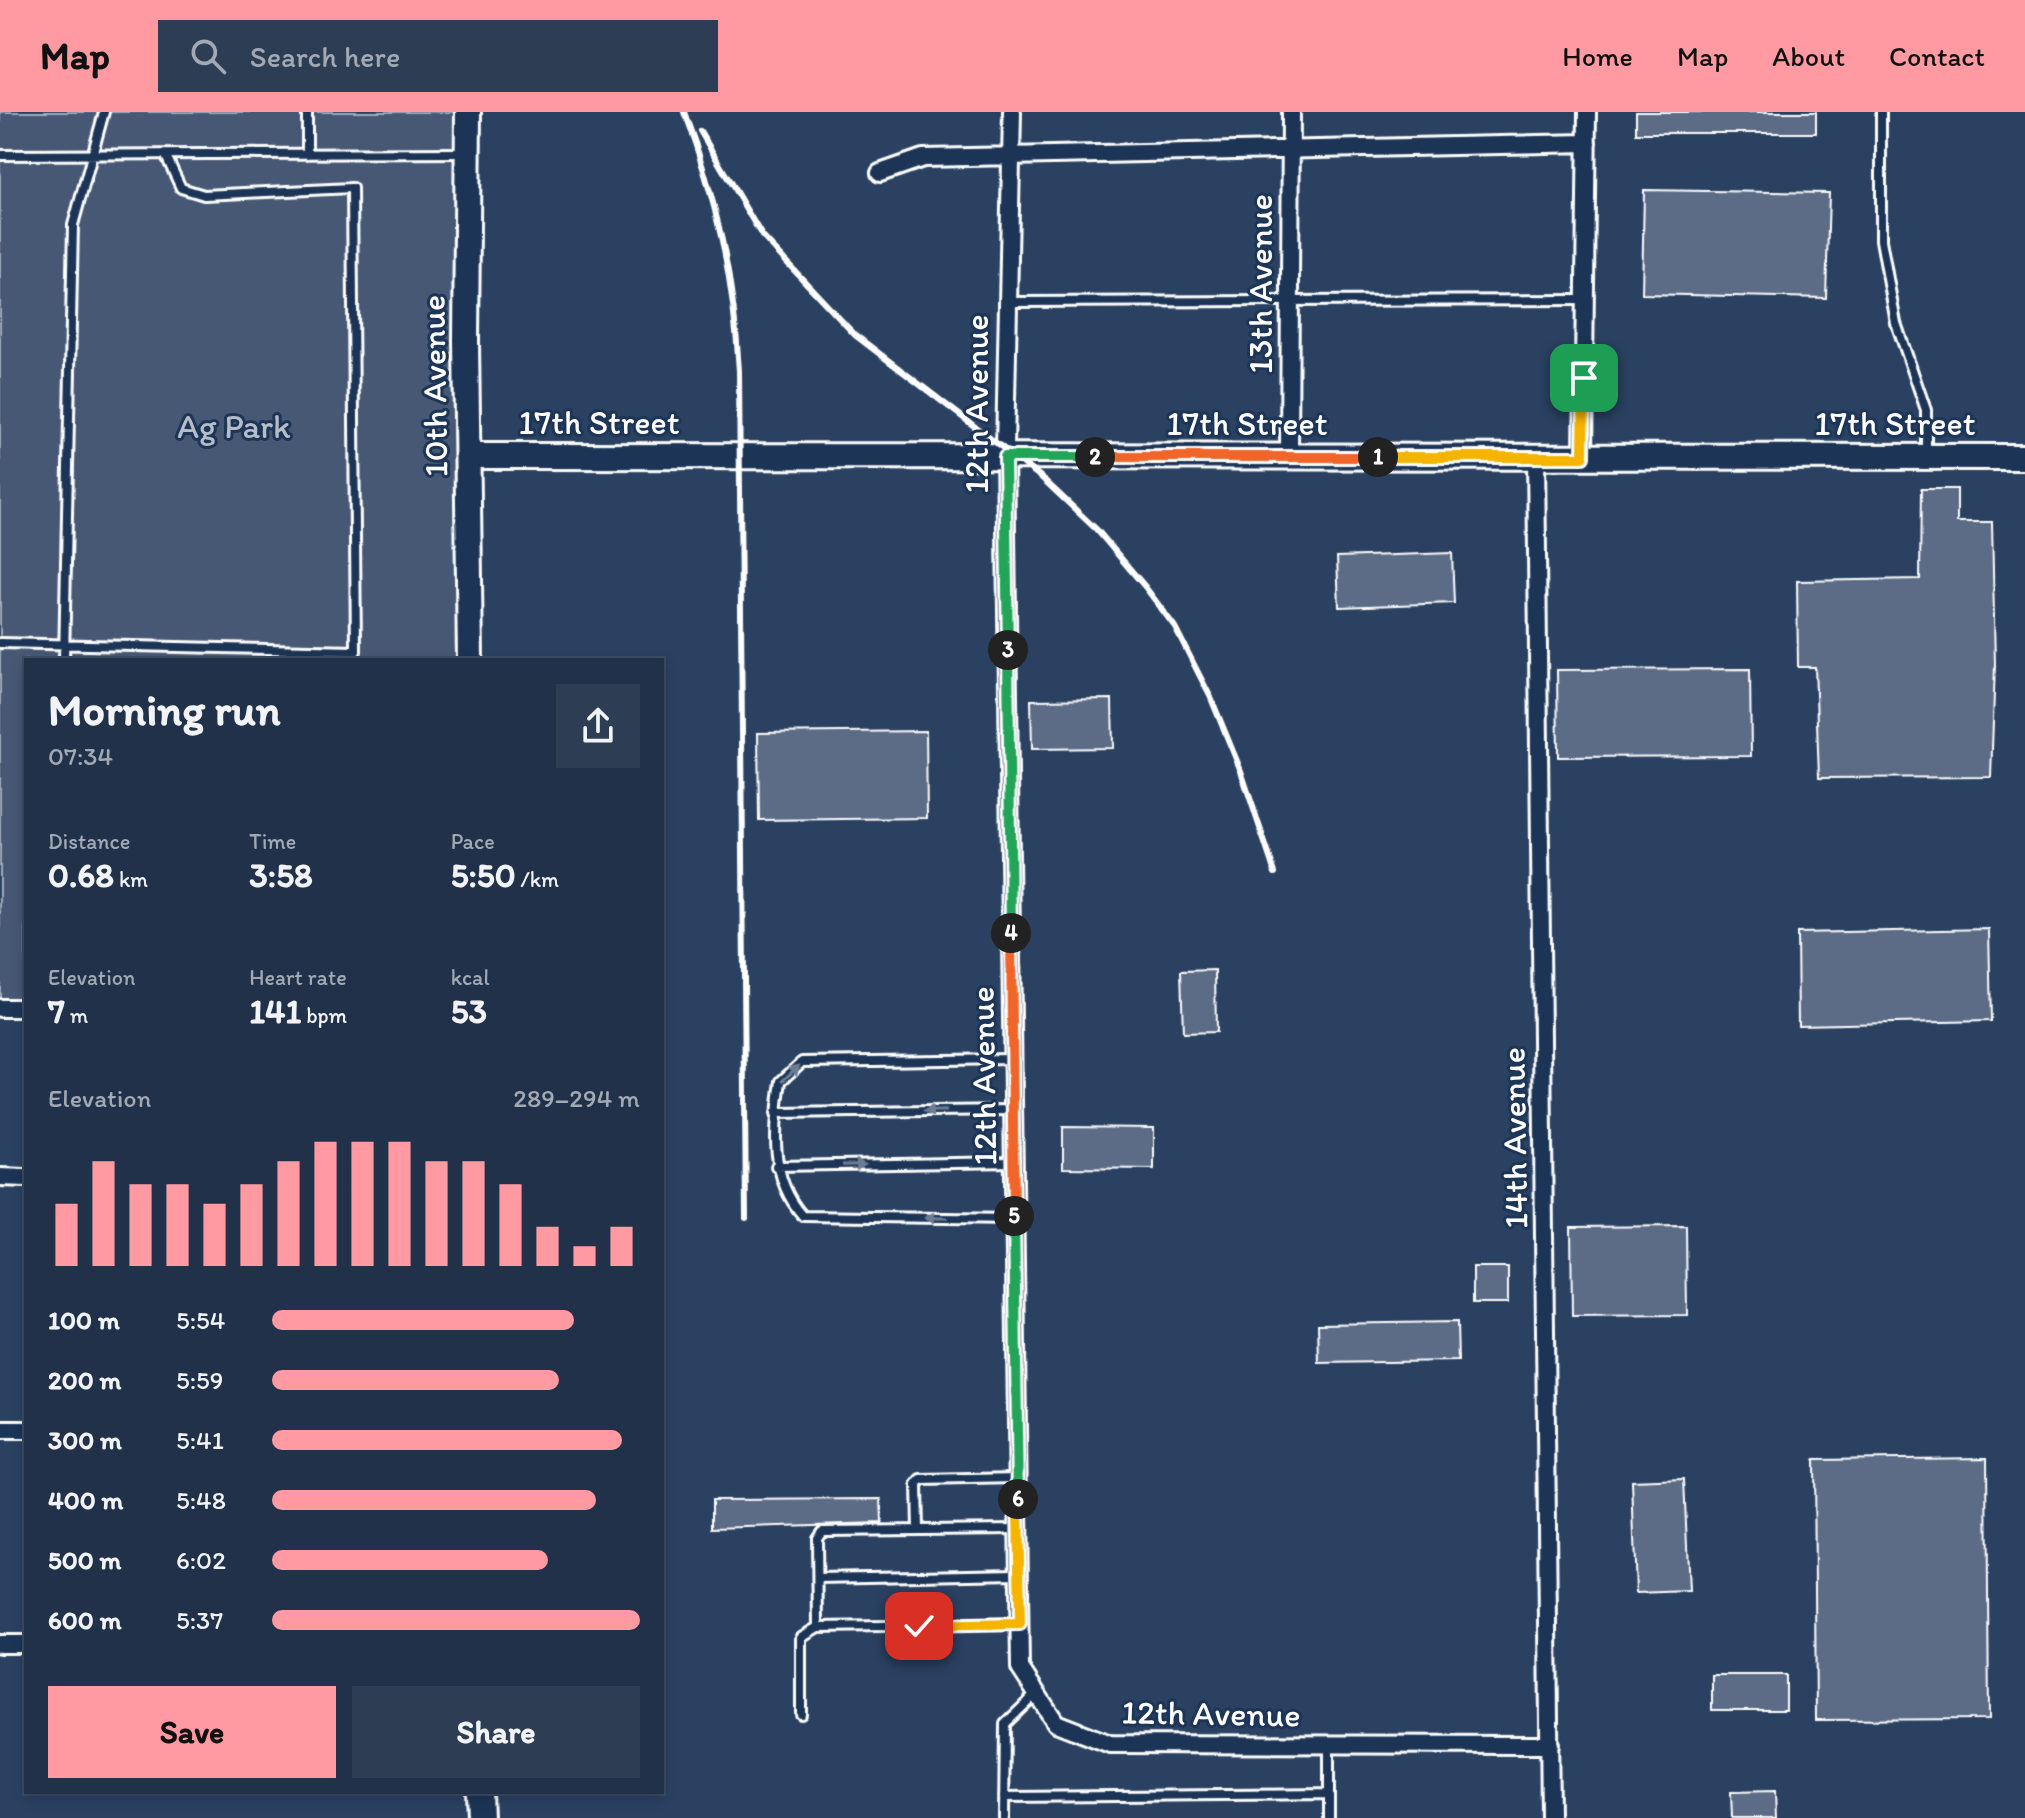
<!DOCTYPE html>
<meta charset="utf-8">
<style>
:root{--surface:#203149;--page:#2d3d53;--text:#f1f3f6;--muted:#a2a9b4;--line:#3d4c61;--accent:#ff9aa2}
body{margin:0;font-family:Itim,sans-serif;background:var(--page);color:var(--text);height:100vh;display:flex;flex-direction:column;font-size:30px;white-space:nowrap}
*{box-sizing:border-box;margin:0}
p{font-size:26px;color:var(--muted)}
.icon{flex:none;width:44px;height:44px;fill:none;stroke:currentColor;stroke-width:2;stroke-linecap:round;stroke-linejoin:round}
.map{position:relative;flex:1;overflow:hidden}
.panel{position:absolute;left:24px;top:546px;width:640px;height:1136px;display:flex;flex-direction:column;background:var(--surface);border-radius:0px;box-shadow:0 4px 12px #0003,0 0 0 2px var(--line)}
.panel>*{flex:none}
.pin{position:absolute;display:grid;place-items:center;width:68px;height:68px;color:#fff;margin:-34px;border-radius:16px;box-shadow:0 4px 12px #0006}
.km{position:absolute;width:40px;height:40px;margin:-20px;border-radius:50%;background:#222;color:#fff;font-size:22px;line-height:40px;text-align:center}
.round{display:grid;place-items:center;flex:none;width:84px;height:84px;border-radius:0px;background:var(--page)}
.summary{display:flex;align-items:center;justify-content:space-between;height:136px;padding:0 24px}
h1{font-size:44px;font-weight:800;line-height:60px}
.stats{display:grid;grid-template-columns:repeat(3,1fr);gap:12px;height:136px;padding:8px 24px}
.stats div{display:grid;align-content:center}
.stats b{font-size:34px;font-weight:800}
.stats small{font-size:22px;font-weight:400}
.stats p{font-size:22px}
.chart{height:224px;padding:16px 24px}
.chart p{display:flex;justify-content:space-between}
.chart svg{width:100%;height:144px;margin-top:8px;stroke:var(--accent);stroke-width:6}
.primary-button{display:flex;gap:16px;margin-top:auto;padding:16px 24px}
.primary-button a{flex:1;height:92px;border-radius:0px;background:var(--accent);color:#111;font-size:32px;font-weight:800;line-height:92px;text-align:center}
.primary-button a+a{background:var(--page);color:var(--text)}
ul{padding:0 24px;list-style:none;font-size:26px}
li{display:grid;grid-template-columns:128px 96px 1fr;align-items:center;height:60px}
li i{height:20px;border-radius:10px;background:var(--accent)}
header{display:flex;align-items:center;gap:48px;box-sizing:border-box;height:112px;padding:0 40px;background:var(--accent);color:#111}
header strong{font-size:38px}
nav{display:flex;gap:44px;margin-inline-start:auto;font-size:28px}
.search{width:560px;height:72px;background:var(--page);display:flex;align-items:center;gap:20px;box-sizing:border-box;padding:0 28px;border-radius:0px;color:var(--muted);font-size:30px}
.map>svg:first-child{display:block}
</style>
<header>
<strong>Map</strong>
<div class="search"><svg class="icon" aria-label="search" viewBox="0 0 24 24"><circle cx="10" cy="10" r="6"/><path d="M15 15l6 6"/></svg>Search here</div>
<nav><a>Home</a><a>Map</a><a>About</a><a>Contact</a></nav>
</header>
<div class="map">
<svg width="2025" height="1706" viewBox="0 0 2025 1706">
<rect width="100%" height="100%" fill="#2a4161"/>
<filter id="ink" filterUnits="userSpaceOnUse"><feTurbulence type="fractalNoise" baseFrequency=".0125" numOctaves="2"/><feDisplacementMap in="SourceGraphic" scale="16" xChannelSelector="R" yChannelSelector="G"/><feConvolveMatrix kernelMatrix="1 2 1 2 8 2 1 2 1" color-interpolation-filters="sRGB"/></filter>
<g filter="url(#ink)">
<path fill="#465975" stroke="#a2acba" stroke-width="2" d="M 0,0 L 468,0 L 470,548 L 26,548 L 26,896 L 0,896 Z"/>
<path fill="#5b6c86" stroke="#fff" stroke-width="2" d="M 1636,0 L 1816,0 L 1816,21 L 1636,21 Z
M 1644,78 L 1829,81 L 1826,186 L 1642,182 Z
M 1921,377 L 1957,377 L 1957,410 L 1992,410 L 1995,553 L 1991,665 L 1819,666 L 1815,555 L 1798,555 L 1797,469 L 1920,467 Z
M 1452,441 L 1454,491 L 1339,495 L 1337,445 Z
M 1750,557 L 1751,644 L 1558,645 L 1557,558 Z
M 1112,587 L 1113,636 L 1032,637 L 1031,588 Z
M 926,619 L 927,706 L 759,708 L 758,621 Z
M 1989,817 L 1991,909 L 1798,913 L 1797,821 Z
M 1215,858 L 1216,920 L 1183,921 L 1181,859 Z
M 1063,1015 L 1154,1016 L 1154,1057 L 1063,1056 Z
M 1686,1114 L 1687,1203 L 1572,1204 L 1571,1115 Z
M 1473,1155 L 1508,1155 L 1508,1191 L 1473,1191 Z
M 1457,1210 L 1458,1249 L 1319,1251 L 1318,1212 Z
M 1987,1346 L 1989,1607 L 1816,1608 L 1814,1348 Z
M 1684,1367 L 1689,1479 L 1636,1481 L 1632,1369 Z
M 881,1387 L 882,1411 L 712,1416 L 712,1388 Z
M 1712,1563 L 1786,1563 L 1786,1598 L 1712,1598 Z
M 1775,1679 L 1776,1706 L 1732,1706 L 1731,1680 Z"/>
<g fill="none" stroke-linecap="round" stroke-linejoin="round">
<defs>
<path id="service" d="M 307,0 L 307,42
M 1881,0 L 1881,128 L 1896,211 L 1926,298 L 1926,341
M 0,43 L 463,41
M 1006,190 L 1585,188
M 0,531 L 356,539 L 352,76 L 204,83 L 181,76 L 166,44
M 64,548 L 73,113 L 104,0
M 1013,947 L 802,950 L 781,969 C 774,1016 769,1066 803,1104 L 1014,1107
M 776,1001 L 1013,998
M 776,1054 L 1014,1050
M 1018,1417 L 822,1419 L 817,1426 L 818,1515 L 1019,1512
M 918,1418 L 917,1373 L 921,1368 L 1018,1366
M 818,1466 L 1018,1462
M 801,1602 L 801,1525 L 818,1515
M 1004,1685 L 1329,1682
M 1004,1706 L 1005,1612 L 1036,1582
M 1329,1706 L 1329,1633"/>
<path id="minor" d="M 1012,0 L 1005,337 L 1020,1556 L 1056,1611 L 1110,1632 L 1550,1633
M 880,61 L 923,46 L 1587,31
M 1536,344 L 1550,1706
M 1289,345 L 1291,0
M 1583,345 L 1587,0
M 0,896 L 26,896
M 0,1065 L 26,1066
M 0,1318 L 26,1318
M 0,1532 L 26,1532"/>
<path id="secondary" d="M 468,0 L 466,229 L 470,548
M 469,344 L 2025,345
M 479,1680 L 480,1706"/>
</defs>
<use href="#service" stroke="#fff" stroke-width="14"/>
<use href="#minor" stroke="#fff" stroke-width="22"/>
<use href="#secondary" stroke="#fff" stroke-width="30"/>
<use href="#service" stroke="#1d3557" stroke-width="8"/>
<use href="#minor" stroke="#1d3557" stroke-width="16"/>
<use href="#secondary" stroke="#1d3557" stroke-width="24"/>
<path stroke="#fff" stroke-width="6" d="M 684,0 C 716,85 734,167 739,259 L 746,1106
M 700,19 L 762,124 L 855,223 L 1042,366 L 1097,418 L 1146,476 L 1175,515 L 1211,586 L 1241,659 L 1275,761"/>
</g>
<defs><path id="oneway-solid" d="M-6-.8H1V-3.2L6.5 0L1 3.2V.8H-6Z" transform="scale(2)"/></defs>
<g fill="#6c7c92">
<use href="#oneway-solid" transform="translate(791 961) rotate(-43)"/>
<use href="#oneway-solid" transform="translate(935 999) rotate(179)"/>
<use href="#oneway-solid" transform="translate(854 1053) rotate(-1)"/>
<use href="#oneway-solid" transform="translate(936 1106) rotate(-179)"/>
</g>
</g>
<g fill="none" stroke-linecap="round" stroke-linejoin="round" filter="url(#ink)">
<defs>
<path id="split-1" d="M 1378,345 L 1583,345 L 1584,266"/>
<path id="split-2" d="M 1095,345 L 1378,345"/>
<path id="split-3" d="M 1008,538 L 1005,345 L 1095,345"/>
<path id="split-4" d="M 1008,538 L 1011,821"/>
<path id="split-5" d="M 1011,821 L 1014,1104"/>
<path id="split-6" d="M 1014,1104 L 1018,1387"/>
<path id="split-7" d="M 919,1514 L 1020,1512 L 1018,1387"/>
</defs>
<use href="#split-1" stroke="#fff" stroke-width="16"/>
<use href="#split-2" stroke="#fff" stroke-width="16"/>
<use href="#split-3" stroke="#fff" stroke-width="16"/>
<use href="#split-4" stroke="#fff" stroke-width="16"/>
<use href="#split-5" stroke="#fff" stroke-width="16"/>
<use href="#split-6" stroke="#fff" stroke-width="16"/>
<use href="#split-7" stroke="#fff" stroke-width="16"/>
<use href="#split-1" stroke="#f5b400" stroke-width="10"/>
<use href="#split-2" stroke="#f0652b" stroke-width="10"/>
<use href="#split-3" stroke="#22a559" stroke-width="10"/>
<use href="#split-4" stroke="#22a559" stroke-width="10"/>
<use href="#split-5" stroke="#f0652b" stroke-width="10"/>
<use href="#split-6" stroke="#22a559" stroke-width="10"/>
<use href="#split-7" stroke="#f5b400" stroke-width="10"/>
</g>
<g text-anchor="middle" stroke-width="6" stroke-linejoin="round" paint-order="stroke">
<g font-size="34" fill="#fff" stroke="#1d3557">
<text transform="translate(1260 172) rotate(-90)" y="12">13th Avenue</text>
<text transform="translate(434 274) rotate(-91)" y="12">10th Avenue</text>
<text transform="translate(976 292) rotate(-90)" y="12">12th Avenue</text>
<text x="599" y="322">17th Street</text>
<text x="1247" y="323">17th Street</text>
<text x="1895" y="323">17th Street</text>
<text transform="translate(983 964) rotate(-91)" y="12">12th Avenue</text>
<text transform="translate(1514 1026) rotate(-91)" y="12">14th Avenue</text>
<text transform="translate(1211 1601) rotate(1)" y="12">12th Avenue</text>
</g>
<g font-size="34" fill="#b5bdc8" stroke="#1d3557">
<text x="234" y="326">Ag Park</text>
</g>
</g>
</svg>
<div class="pin" style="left:1584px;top:266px;background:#1e9e55"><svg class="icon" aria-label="arrive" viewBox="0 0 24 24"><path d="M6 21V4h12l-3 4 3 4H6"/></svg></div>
<div class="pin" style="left:919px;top:1514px;background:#d93025"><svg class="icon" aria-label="check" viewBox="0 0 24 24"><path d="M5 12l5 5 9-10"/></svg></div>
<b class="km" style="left:1378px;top:345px">1</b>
<b class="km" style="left:1095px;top:345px">2</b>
<b class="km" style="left:1008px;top:538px">3</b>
<b class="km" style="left:1011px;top:821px">4</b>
<b class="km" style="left:1014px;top:1104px">5</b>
<b class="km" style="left:1018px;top:1387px">6</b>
<section class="panel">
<div class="summary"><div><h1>Morning run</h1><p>07:34</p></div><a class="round"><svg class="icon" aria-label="share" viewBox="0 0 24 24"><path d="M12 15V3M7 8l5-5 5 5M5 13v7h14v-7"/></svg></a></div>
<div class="stats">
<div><p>Distance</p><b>0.68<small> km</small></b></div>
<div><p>Time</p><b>3:58</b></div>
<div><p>Pace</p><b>5:50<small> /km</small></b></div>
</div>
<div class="stats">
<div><p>Elevation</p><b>7<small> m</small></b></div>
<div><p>Heart rate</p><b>141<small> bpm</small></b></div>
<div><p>kcal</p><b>53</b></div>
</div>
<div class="chart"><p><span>Elevation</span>289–294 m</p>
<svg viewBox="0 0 160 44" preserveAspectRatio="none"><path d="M5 44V25M15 44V12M25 44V19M35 44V19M45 44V25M55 44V19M65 44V12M75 44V6M85 44V6M95 44V6M105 44V12M115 44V12M125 44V19M135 44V32M145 44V38M155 44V32"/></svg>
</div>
<ul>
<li><b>100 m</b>5:54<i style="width:82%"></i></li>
<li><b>200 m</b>5:59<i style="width:78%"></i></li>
<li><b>300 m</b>5:41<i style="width:95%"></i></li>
<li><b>400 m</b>5:48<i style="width:88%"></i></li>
<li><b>500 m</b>6:02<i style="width:75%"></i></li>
<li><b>600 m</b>5:37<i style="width:100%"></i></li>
</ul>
<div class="primary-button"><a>Save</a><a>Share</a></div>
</section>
</div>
